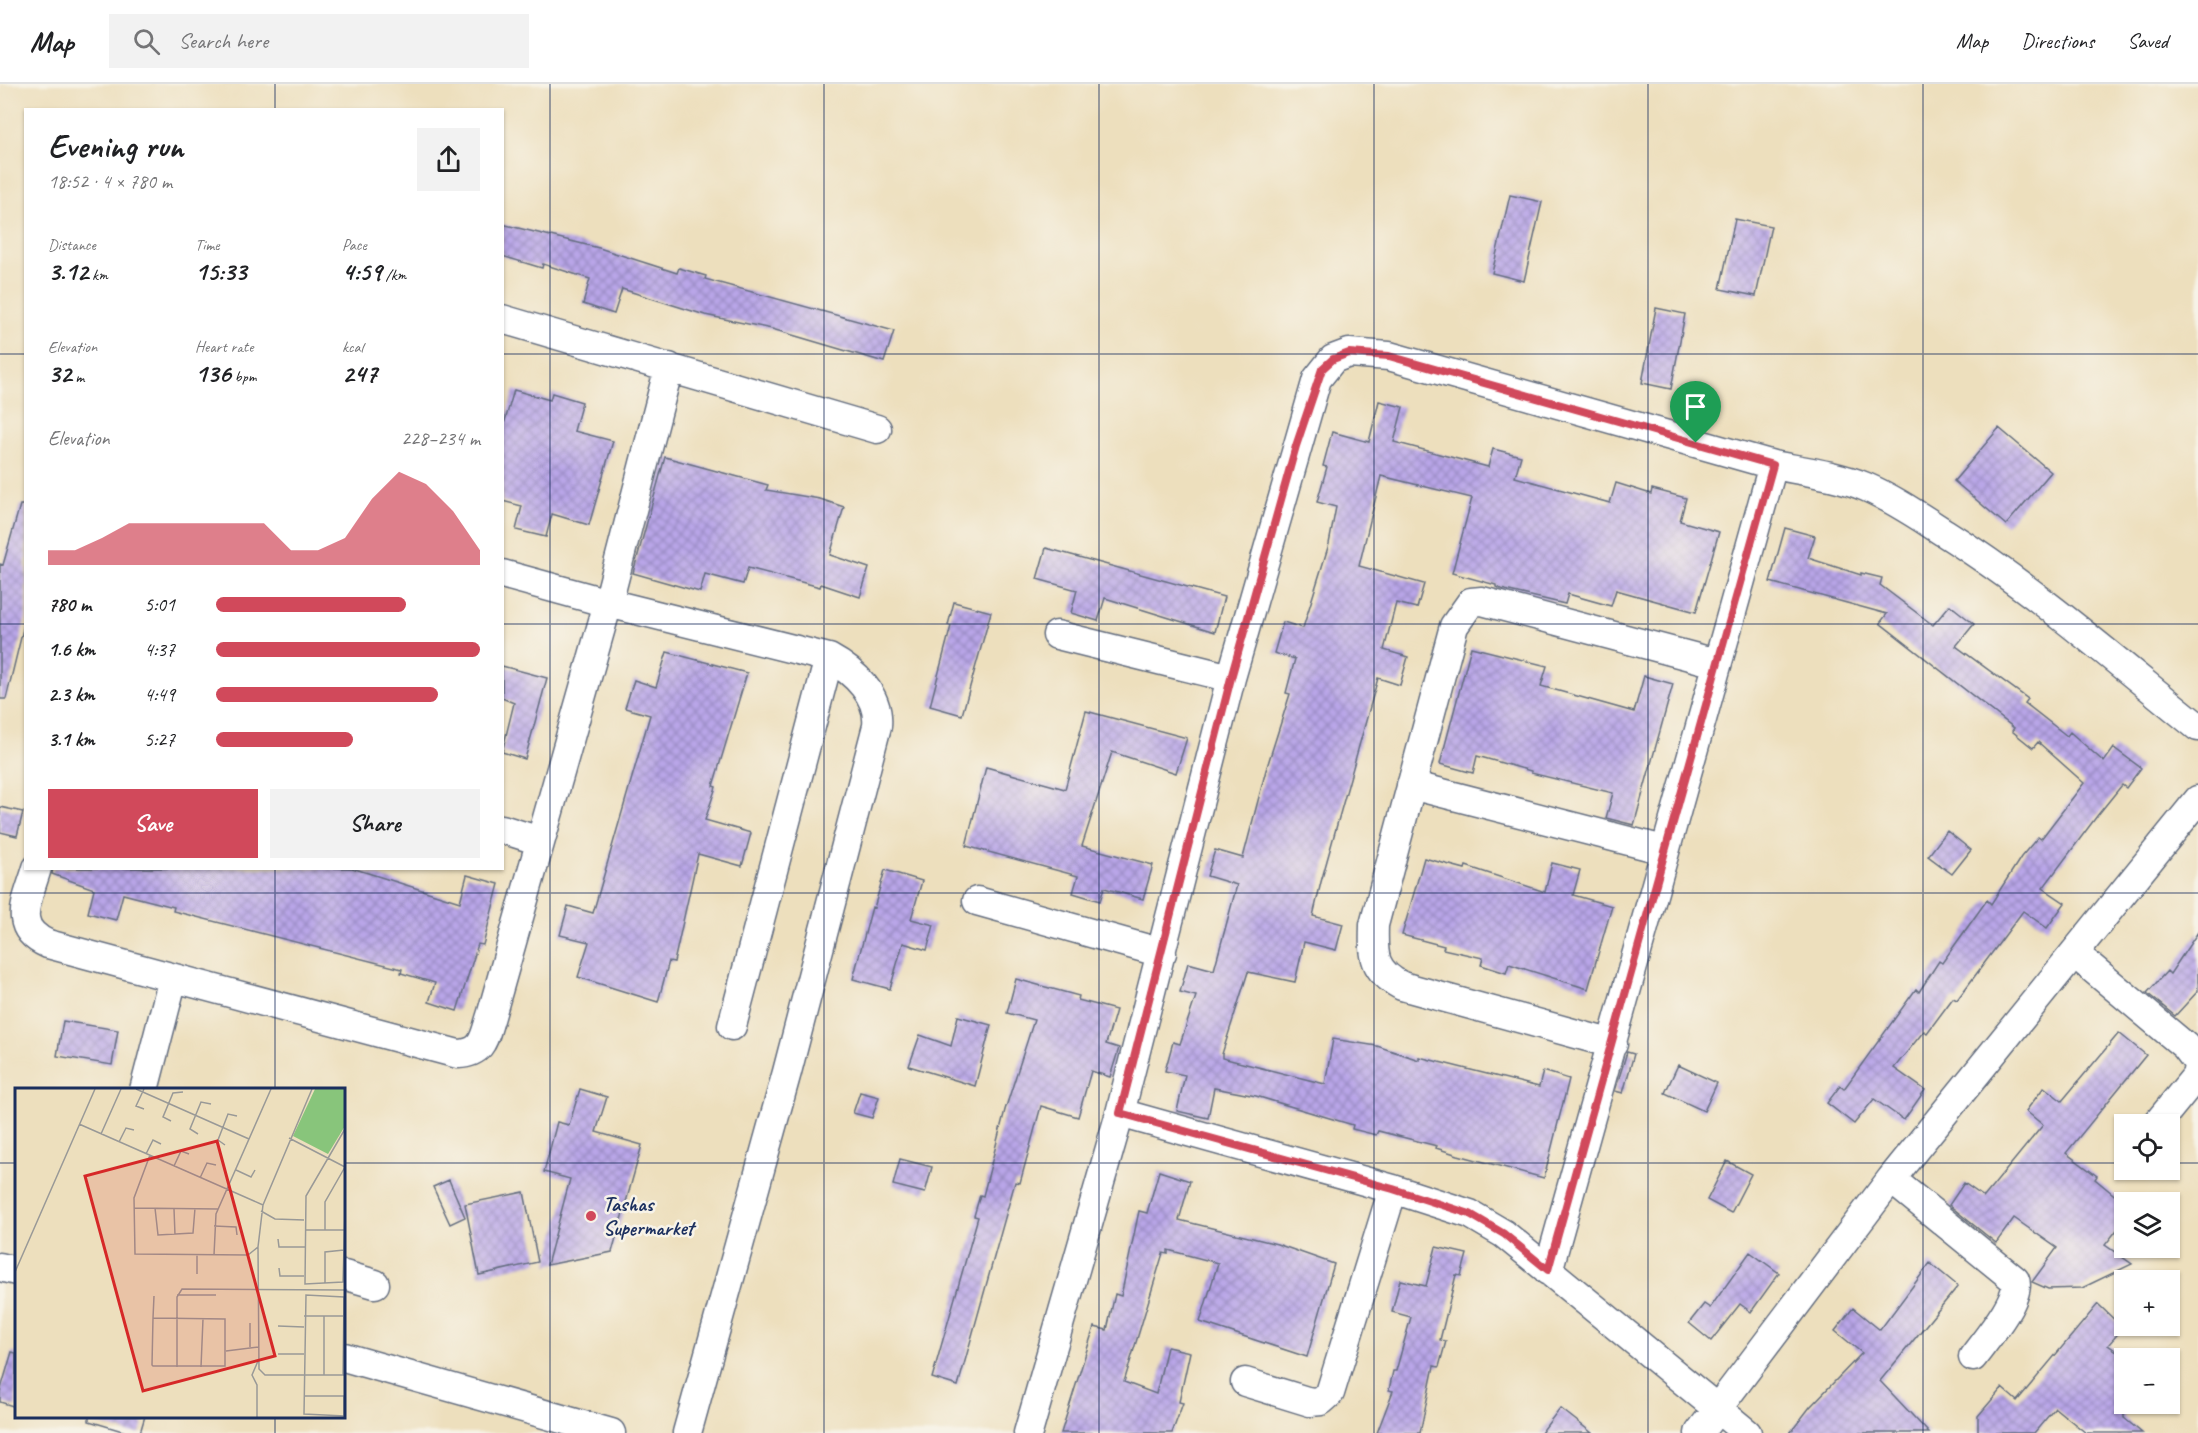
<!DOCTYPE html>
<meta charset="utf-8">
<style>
:root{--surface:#fff;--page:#f2f2f2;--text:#202124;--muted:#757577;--line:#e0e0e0;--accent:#d1495b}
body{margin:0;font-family:Caveat,sans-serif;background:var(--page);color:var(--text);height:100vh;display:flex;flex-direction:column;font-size:22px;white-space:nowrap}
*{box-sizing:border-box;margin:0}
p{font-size:20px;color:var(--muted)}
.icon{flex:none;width:33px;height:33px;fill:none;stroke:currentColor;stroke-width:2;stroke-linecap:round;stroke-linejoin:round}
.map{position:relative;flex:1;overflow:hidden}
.side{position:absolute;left:24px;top:24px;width:480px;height:762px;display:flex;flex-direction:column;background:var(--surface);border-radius:0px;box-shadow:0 2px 4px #0004}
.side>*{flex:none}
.tools{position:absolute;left:2114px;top:1030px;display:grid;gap:12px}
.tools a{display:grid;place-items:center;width:66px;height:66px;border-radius:0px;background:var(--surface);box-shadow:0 2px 4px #0004;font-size:30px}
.pin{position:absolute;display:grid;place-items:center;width:51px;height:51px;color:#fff;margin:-62px -26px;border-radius:50% 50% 50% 0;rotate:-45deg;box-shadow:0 0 6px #0007}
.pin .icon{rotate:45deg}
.round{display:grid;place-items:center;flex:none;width:63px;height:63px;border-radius:0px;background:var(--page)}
.overview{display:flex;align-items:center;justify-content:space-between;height:102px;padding:0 24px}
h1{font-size:33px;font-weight:700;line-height:45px}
.figures{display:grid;grid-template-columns:repeat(3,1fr);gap:9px;height:102px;padding:6px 24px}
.figures div{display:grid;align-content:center}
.figures b{font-size:26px;font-weight:700}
.figures small{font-size:16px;font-weight:400}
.figures p{font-size:16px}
.chart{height:168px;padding:12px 24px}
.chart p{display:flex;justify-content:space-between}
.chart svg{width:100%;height:108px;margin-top:6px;fill:var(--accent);opacity:.7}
.cta{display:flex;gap:12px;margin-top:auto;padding:12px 24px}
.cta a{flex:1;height:69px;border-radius:0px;background:var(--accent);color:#fff;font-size:24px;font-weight:700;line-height:69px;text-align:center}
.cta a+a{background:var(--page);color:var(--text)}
ul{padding:0 24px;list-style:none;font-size:20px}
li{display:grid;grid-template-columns:96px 72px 1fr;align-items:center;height:45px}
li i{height:15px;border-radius:8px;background:var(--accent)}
header{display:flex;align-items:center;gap:36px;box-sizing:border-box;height:84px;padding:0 30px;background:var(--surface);border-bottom:2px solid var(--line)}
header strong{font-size:28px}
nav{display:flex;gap:33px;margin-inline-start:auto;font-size:21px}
.search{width:420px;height:54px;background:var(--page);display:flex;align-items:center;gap:15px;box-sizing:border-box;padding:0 21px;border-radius:0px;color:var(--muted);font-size:22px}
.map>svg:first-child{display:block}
</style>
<header>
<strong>Map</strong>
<div class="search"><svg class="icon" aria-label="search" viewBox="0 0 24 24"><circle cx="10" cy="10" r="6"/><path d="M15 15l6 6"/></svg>Search here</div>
<nav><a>Map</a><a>Directions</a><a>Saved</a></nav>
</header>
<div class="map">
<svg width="2198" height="1349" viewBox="0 0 2198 1349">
<defs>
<pattern id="building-cross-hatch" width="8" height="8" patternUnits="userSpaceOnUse" patternTransform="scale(1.5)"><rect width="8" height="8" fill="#b9a6e8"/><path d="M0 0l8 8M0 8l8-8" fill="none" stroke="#9688bf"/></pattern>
</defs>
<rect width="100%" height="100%" fill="#f7f3e8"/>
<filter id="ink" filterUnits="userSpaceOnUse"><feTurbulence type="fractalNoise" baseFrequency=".0167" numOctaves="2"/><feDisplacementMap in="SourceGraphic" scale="12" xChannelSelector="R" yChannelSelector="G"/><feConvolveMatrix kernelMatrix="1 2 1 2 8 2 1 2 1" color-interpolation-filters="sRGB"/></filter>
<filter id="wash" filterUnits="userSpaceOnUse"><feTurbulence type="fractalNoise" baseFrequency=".008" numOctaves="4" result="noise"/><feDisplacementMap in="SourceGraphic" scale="24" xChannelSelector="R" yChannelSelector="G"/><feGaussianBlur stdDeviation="1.35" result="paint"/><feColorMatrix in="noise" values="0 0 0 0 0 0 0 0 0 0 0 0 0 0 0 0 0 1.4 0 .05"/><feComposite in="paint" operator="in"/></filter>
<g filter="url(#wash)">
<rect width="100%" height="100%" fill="#eddfbd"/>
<g id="blocks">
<path fill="url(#building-cross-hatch)" d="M 1510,111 L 1542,118 L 1524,197 L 1492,189 Z
M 1735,135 L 1771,142 L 1756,212 L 1720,205 Z
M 502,140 L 599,164 L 677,189 L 679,184 L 706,192 L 705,195 L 894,247 L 884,278 L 772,245 L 705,231 L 622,205 L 614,230 L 583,220 L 590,195 L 543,180 L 542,184 L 502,172 Z
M 1656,224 L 1685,230 L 1671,305 L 1642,299 Z
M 514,306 L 550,316 L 552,309 L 582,318 L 574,347 L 613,357 L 589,441 L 552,430 L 546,453 L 516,446 L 522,422 L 502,417 L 502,347 Z
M 1379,317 L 1403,323 L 1394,358 L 1488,383 L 1493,365 L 1521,372 L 1515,393 L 1610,419 L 1616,399 L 1651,410 L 1652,405 L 1686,414 L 1680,437 L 1719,448 L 1696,528 L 1616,506 L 1611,522 L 1568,510 L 1565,520 L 1501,505 L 1496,503 L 1496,501 L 1452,489 L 1472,414 L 1381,392 L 1359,482 L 1424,500 L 1417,524 L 1396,519 L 1384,566 L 1408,573 L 1400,601 L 1378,594 L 1321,798 L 1313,832 L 1343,840 L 1336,866 L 1304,858 L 1295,898 L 1248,888 L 1222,970 L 1222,974 L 1325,1000 L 1333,955 L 1377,962 L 1419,976 L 1419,973 L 1539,1003 L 1543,987 L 1569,995 L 1544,1094 L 1458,1071 L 1436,1064 L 1437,1062 L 1378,1047 L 1376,1051 L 1352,1045 L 1353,1041 L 1256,1012 L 1214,1004 L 1208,1034 L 1177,1027 L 1185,991 L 1165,987 L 1173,958 L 1180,960 L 1196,912 L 1180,908 L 1188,879 L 1214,886 L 1237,801 L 1207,792 L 1215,766 L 1243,774 L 1266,686 L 1290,610 L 1286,609 L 1295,575 L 1274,569 L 1283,538 L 1303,544 L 1329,460 L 1336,423 L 1317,418 L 1327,383 L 1323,382 L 1332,348 L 1369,358 Z
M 1999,344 L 2051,388 L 2006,441 L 1954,397 Z
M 665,373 L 768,401 L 766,406 L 820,415 L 844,423 L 830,471 L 869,484 L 860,513 L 821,500 L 820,503 L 748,484 L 743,500 L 705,490 L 700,508 L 633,489 Z
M 20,421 L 26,421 L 26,533 L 6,615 L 0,615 L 0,480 L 3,481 Z
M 1785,444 L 1815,452 L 1808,474 L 1861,491 L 1861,489 L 1882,494 L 1880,501 L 1933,541 L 1950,521 L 1974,540 L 1956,562 L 2028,615 L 2025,619 L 2067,652 L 2070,648 L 2104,678 L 2114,664 L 2141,684 L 2126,704 L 2122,701 L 2097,732 L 2043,804 L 2065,819 L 2047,844 L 2023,827 L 1957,916 L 1953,914 L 1927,949 L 1924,947 L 1894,984 L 1925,1006 L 1904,1036 L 1874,1015 L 1854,1040 L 1827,1019 L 1840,1002 L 1844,1005 L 1916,905 L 1919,908 L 1939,877 L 1942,879 L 1987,816 L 1991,820 L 2021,773 L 2038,753 L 2041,755 L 2084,699 L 2038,658 L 2033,664 L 2012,647 L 2014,644 L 1880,539 L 1887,530 L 1770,498 Z
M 1046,464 L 1224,513 L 1215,548 L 1105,514 L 1098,537 L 1071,529 L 1077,506 L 1037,495 Z
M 954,518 L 991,528 L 962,631 L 930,622 L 951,542 L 948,541 Z
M 1471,563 L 1547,582 L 1541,602 L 1634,628 L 1644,592 L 1673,600 L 1634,741 L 1606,734 L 1613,709 L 1531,689 L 1531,687 L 1477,672 L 1473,689 L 1440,680 Z
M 667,568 L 747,589 L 713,702 L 716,703 L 705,736 L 751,749 L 742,782 L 698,770 L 674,878 L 669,877 L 658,918 L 578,893 L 589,858 L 560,851 L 568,822 L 593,829 L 650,631 L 625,624 L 634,596 L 656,603 Z
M 502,582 L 547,594 L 525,675 L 502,668 L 514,619 L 502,614 Z
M 1086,627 L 1187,654 L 1176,689 L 1112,668 L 1082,762 L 1153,781 L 1143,815 L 1104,804 L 1100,817 L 1073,809 L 1078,792 L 966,762 L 986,683 L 1065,705 Z
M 0,723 L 23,728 L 17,752 L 0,748 Z
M 1947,747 L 1971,766 L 1952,790 L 1928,772 Z
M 1424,774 L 1465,785 L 1466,782 L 1545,808 L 1552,779 L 1580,786 L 1573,811 L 1612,822 L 1588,905 L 1509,880 L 1506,889 L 1481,881 L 1483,874 L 1443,865 L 1444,862 L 1402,851 Z
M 53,784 L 352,784 L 460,818 L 467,791 L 499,800 L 483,861 L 478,860 L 457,927 L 429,918 L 435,899 L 401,889 L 402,885 L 173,827 L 174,823 L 123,810 L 116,836 L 88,829 L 94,805 L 52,790 Z
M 885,786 L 922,797 L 911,835 L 934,841 L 927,866 L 903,859 L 890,905 L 853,895 L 872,823 L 874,824 Z
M 2198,848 L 2198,907 L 2175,932 L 2147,909 L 2167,887 L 2170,890 Z
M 1016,895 L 1079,912 L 1078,916 L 1116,926 L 1106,960 L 1119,964 L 1110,993 L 1091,987 L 1078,1033 L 1041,1022 L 1020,1099 L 1015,1098 L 958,1302 L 932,1294 L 978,1133 L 974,1132 L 980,1111 L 983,1112 L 1005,1026 L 1034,936 L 1007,929 Z
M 958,932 L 991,941 L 975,1002 L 909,982 L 920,951 L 951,962 Z
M 63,937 L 118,946 L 112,981 L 57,972 Z
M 2119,949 L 2146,971 L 2066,1069 L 2097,1092 L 2095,1095 L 2124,1119 L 2124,1137 L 2105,1161 L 2132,1180 L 2082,1204 L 2048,1205 L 2032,1198 L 2057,1164 L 2014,1134 L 1996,1159 L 1949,1121 L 1964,1099 L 1984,1113 L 2043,1041 L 2026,1027 L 2044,1003 L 2062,1017 Z
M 1627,968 L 1634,970 L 1623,1009 L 1615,1007 Z
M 1678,981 L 1717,999 L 1704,1027 L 1665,1009 Z
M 580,1005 L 607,1013 L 596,1048 L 642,1061 L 612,1168 L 547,1181 L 570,1095 L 544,1088 L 557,1038 L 569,1041 Z
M 860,1008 L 879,1013 L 872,1034 L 853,1029 Z
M 900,1075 L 932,1083 L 925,1109 L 893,1101 Z
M 1727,1077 L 1751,1090 L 1731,1129 L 1707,1116 Z
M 1159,1087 L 1190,1097 L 1179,1136 L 1277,1160 L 1334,1180 L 1307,1273 L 1200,1238 L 1218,1179 L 1168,1166 L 1168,1170 L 1163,1169 L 1124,1298 L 1156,1310 L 1167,1263 L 1190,1268 L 1179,1318 L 1183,1319 L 1172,1349 L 1061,1349 L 1094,1243 L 1107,1246 L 1115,1210 L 1121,1212 L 1139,1127 L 1147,1129 Z
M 449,1096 L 465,1133 L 450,1140 L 433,1103 Z
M 524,1108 L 538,1178 L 479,1191 L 465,1120 Z
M 1436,1163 L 1467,1170 L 1461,1192 L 1456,1191 L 1440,1256 L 1446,1257 L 1439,1283 L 1434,1282 L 1420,1349 L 1377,1349 L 1393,1307 L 1389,1306 L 1393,1287 L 1396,1287 L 1411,1233 L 1392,1228 L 1400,1196 L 1426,1202 Z
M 1750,1168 L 1779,1189 L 1751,1228 L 1740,1220 L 1711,1257 L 1689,1239 L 1704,1220 L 1710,1224 Z
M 1930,1179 L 1958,1202 L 1880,1297 L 1929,1349 L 1790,1349 L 1810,1323 L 1862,1269 L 1835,1247 L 1853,1224 L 1880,1246 Z
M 2098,1220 L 2123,1244 L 2108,1261 L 2124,1272 L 2124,1334 L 2142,1349 L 2086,1349 L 2055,1324 L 2034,1349 L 1978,1349 L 1978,1332 L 2002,1304 L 2017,1317 Z
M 12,1268 L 16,1269 L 16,1323 L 0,1318 L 0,1308 Z
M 1560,1324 L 1592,1349 L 1541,1349 Z
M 89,1332 L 145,1332 L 140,1349 L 129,1349 L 89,1337 Z"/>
</g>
</g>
<g filter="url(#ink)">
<use href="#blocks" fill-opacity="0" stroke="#646d7f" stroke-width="1.5"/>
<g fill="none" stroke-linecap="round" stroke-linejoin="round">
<defs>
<path id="minor" d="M 502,235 L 877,345
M 502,490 L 608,519 L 829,574 C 855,588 880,612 877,642 L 787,988 L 687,1349
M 1057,551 L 1231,594
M 1411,701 L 1664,766
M 502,745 L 540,757
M 37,784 C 28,816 10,843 48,860 L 458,970 C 484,969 484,953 491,932 L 608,519 L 669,283
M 977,817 L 1162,869
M 2074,869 L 2185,962 L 2198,979
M 732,942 L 829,574
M 1613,960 L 1402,902 C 1373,887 1373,872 1374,841 L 1454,542 L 1471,518 L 1482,517 L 1716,579
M 144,1006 L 173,894
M 1120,1029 L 1393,1105 L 1470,1130 L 1504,1150 L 1747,1349
M 2156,1041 L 2196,992 L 2198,982
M 1891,1095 L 2015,1196 C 2023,1212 1984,1258 1973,1273
M 0,1183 L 16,1187
M 1548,1187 L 1773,381
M 344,1191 L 375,1200
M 344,1273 L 611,1349
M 1245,1298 L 1310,1318 L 1321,1317 L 1330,1309 L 1393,1105
M 1028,1349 L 1120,1029 L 1231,594 L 1317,295 L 1333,275 L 1349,269 L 1389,272 L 1773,381 C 1804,387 1837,391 1866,403 C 1894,415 1920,433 1945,449 C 2035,506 2116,577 2198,643
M 1699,1349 L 1891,1095 L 2198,716"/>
</defs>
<use href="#minor" stroke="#646d7f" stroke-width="31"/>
<use href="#minor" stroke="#fff" stroke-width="28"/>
</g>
</g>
<g fill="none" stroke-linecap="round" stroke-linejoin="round" filter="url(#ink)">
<defs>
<path id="route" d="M 1349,269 L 1389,272 L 1773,381 L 1548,1186 L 1504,1150 L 1470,1130 L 1393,1105 L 1120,1029 L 1231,594 L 1296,362 L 1322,285 L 1333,275 Z"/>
</defs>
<use href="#route" stroke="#fff" stroke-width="12"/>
<use href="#route" stroke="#d1495b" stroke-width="8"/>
</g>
<path fill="none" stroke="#1b2f5e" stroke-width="1.5" stroke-opacity="0.55" d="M 275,0 L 275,26M 550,0 L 550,1349M 824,0 L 824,1349M 1099,0 L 1099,1349M 1374,0 L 1374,1349M 1648,0 L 1648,1349M 1923,0 L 1923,1349M 0,270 L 26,270M 502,270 L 2198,270M 0,540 L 26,540M 502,540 L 2198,540M 275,784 L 275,1006M 0,809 L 2198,809M 0,1079 L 16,1079M 344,1079 L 2124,1079M 2169,1079 L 2198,1079M 275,1332 L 275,1349"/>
<circle fill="#d1495b" stroke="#f7f3e8" stroke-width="2" cx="591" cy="1132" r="6"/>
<g text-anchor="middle" stroke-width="5" stroke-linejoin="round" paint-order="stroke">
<g font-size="21" font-weight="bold" fill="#1b2f5e" stroke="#f7f3e8" text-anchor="start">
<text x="603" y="1127">Tashas<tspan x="603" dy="24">Supermarket</tspan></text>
</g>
</g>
<g transform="translate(15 1004)">
<rect width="330" height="330" fill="#eddfbd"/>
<path d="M 300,1 L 330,1 L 330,38 L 313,66 L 278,48 Z" fill="#88c57b"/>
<path fill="none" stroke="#999997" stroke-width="1.5" d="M 121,1 L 234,51M 129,1 L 121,18 L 129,21M 297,1 L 248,117 L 243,159 L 244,281 L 250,287 L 330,287M 156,33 L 148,29 L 158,5 L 168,4M 64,36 L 248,117M 330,41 L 291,108 L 290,196 L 328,194 L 330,124M 86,46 L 106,1M 183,46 L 175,41 L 186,14 L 196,16M 274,50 L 330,79M 104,54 L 111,40 L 119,42M 210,57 L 203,52 L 213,26 L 222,28M 131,66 L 138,52 L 146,56M 135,67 L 119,110 L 120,166 L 233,167 L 243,159M 159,78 L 166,63 L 174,66M 221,82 L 236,89 L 240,82M 185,90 L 192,75 L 201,77M 119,120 L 203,121M 140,120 L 143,147 L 178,145 L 180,120M 159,121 L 160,147M 246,123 L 260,131 L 289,132M 199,138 L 221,139 L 222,147M 290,142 L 330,142M 310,142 L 310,114 L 330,79M 263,151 L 264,159 L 290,159M 199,167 L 201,126 L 256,1M 264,180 L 265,188 L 289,188M 0,184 L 80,1M 182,186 L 182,167M 310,195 L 310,164 L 329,162M 162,207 L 201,207M 289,228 L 329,228M 309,228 L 309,287M 138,230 L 210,231 L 210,278 L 138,278 L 137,277 L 138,230 L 139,208M 263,238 L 289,239M 235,259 L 235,235M 211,263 L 244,259M 263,266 L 289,266M 162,279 L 162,209 L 167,201 L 330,202M 186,279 L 188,231M 328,287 L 329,209 L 291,207 L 289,326 L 330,328M 289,308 L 330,308M 329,308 L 329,328M 242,329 L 242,297 L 237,287 L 243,273"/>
<path fill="#d62828" fill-opacity="0.15" stroke="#d62828" stroke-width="3" d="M 202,53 L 260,268 L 128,303 L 70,88 Z"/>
<rect width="330" height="330" fill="none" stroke="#1b2f5e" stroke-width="3"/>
</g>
</svg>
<div class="tools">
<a><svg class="icon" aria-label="locate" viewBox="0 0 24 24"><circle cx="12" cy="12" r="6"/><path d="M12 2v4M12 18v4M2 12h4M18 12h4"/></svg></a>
<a><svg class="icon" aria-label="layers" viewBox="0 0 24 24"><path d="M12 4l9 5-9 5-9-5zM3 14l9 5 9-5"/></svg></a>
<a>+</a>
<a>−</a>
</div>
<div class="pin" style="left:1696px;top:359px;background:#1e9e55"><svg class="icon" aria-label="arrive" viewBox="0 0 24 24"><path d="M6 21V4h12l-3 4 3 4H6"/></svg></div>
<section class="side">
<div class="overview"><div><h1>Evening run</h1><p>18:52 · 4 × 780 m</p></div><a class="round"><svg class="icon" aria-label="share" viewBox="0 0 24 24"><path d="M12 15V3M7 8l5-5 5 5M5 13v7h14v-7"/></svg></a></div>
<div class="figures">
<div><p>Distance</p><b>3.12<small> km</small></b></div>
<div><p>Time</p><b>15:33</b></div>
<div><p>Pace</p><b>4:59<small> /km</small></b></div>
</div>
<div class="figures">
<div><p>Elevation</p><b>32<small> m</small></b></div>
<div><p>Heart rate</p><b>136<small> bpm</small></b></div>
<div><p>kcal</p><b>247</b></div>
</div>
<div class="chart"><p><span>Elevation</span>228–234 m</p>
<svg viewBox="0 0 160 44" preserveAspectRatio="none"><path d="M0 44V38L10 38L20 33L30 27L40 27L50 27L60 27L70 27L80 27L90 38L100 38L110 33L120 17L130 6L140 11L150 22L160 38V44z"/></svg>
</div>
<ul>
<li><b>780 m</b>5:01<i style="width:72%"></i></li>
<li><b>1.6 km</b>4:37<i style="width:100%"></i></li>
<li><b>2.3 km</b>4:49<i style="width:84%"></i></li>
<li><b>3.1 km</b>5:27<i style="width:52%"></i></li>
</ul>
<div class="cta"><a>Save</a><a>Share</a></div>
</section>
</div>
